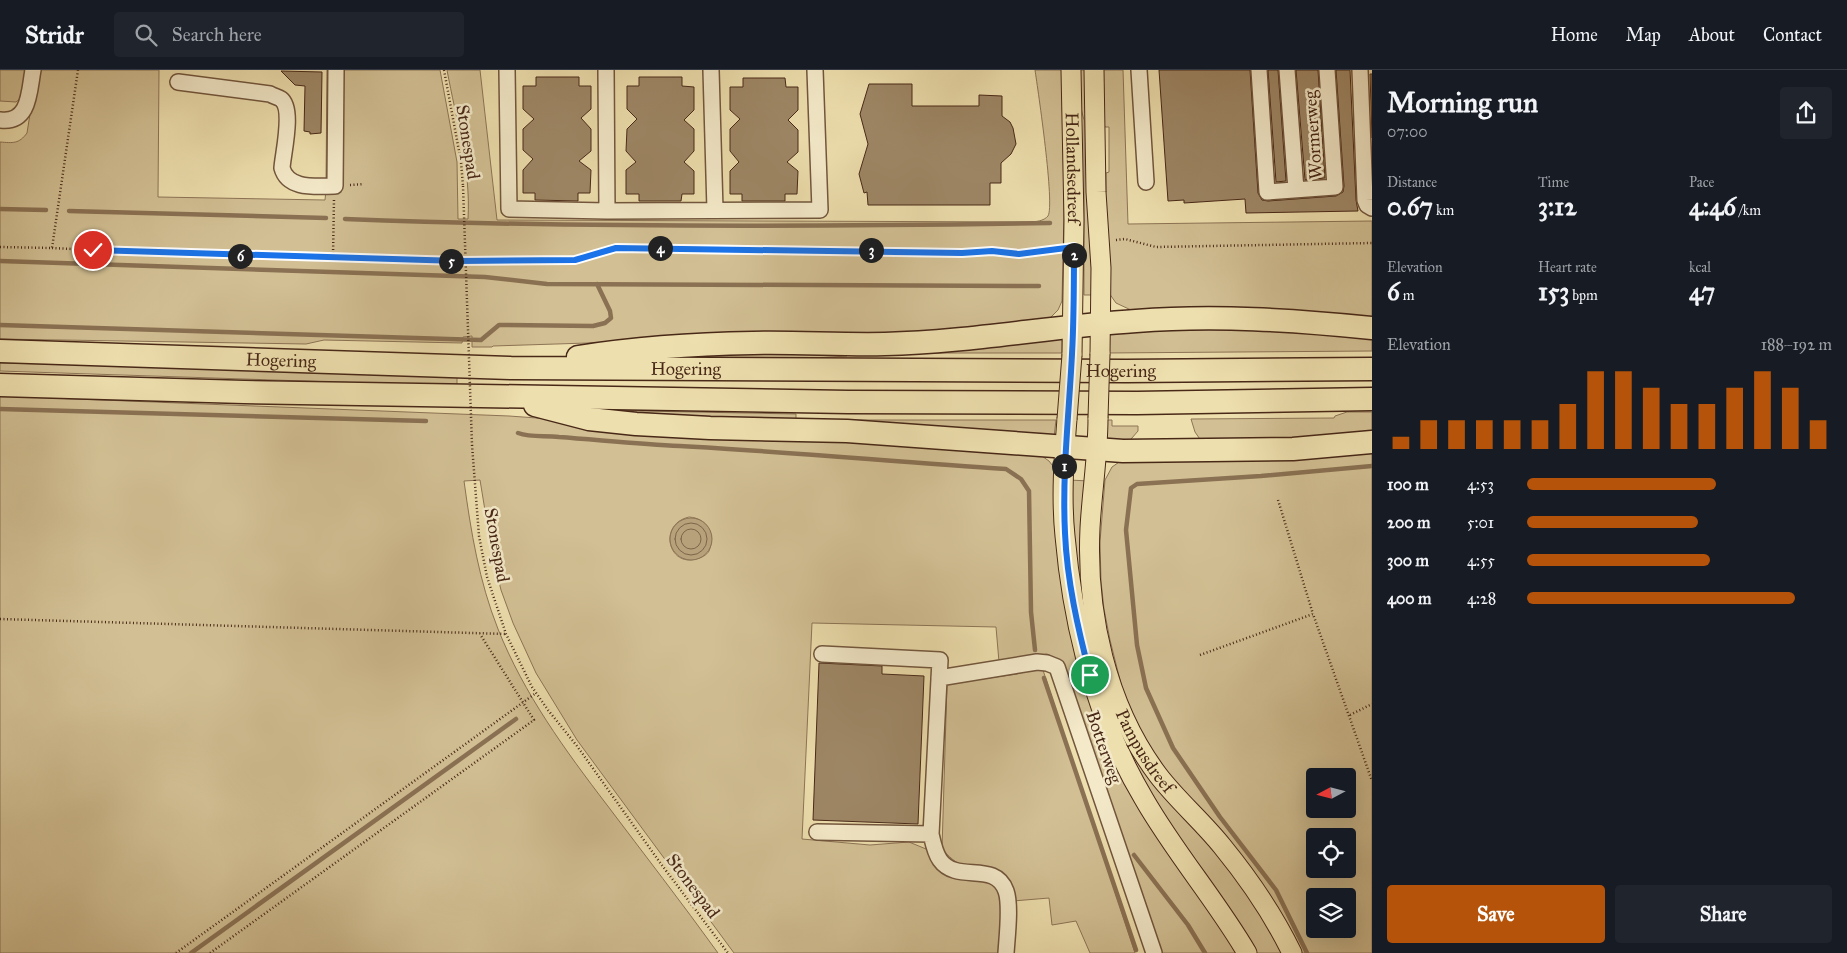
<!DOCTYPE html>
<meta charset="utf-8">
<style>
:root{--surface:#171b24;--page:#20242c;--text:#f1f3f6;--muted:#9ea1a6;--line:#363941;--accent:#b45309}
body{margin:0;font-family:"IM FELL Great Primer",serif;background:var(--page);color:var(--text);height:100vh;display:flex;flex-direction:column;font-size:19px;white-space:nowrap}
*{box-sizing:border-box;margin:0}
p{font-size:16px;color:var(--muted)}
.icon{flex:none;width:28px;height:28px;fill:none;stroke:currentColor;stroke-width:2;stroke-linecap:round;stroke-linejoin:round}
.map{position:relative;flex:1;overflow:hidden}
.drawer{display:flex;flex-direction:column;background:var(--surface);width:475px}
.drawer>*{flex:none}
.needle{width:32px;rotate:263deg}
.tools{position:absolute;left:1306px;top:698px;display:grid;gap:10px}
.tools a{display:grid;place-items:center;width:50px;height:50px;border-radius:5px;background:var(--surface);box-shadow:0 5px 20px #0002;font-size:25px}
.pin{position:absolute;display:grid;place-items:center;width:42px;height:42px;color:#fff;margin:-21px;border:2px solid #fff;border-radius:50%;box-shadow:0 1px 5px #0007}
.km{position:absolute;width:25px;height:25px;margin:-12px;border-radius:50%;background:#222;color:#fff;font-size:14px;line-height:25px;text-align:center}
.round{display:grid;place-items:center;flex:none;width:52px;height:52px;border-radius:5px;background:var(--page)}
.summary{display:flex;align-items:center;justify-content:space-between;height:85px;padding:0 15px}
h1{font-size:28px;font-weight:700;line-height:38px}
.figures{display:grid;grid-template-columns:repeat(3,1fr);gap:8px;height:85px;padding:5px 15px}
.figures div{display:grid;align-content:center}
.figures b{font-size:25px;font-weight:700}
.figures small{font-size:14px;font-weight:400}
.figures p{font-size:14px}
.chart{height:140px;padding:10px 15px}
.chart p{display:flex;justify-content:space-between}
.chart svg{width:100%;height:90px;margin-top:5px;stroke:var(--accent);stroke-width:6}
.action{display:flex;gap:10px;margin-top:auto;padding:10px 15px}
.action a{flex:1;height:58px;border-radius:5px;background:var(--accent);color:#fff;font-size:20px;font-weight:700;line-height:58px;text-align:center}
.action a+a{background:var(--page);color:var(--text)}
ul{padding:0 15px;list-style:none;font-size:16px}
li{display:grid;grid-template-columns:80px 60px 1fr;align-items:center;height:38px}
li i{height:12px;border-radius:6px;background:var(--accent)}
header{display:flex;align-items:center;gap:30px;box-sizing:border-box;height:70px;padding:0 25px;background:var(--surface);border-bottom:1px solid var(--line)}
header strong{font-size:24px}
nav{display:flex;gap:28px;margin-inline-start:auto;font-size:18px}
.search{width:350px;height:45px;background:var(--page);display:flex;align-items:center;gap:12px;box-sizing:border-box;padding:0 18px;border-radius:5px;color:var(--muted);font-size:19px}
main{display:flex;flex:1;min-height:0}
.map>svg:first-child{display:block}
</style>
<header>
<strong>Stridr</strong>
<div class="search"><svg class="icon" aria-label="search" viewBox="0 0 24 24"><circle cx="10" cy="10" r="6"/><path d="M15 15l6 6"/></svg>Search here</div>
<nav><a>Home</a><a>Map</a><a>About</a><a>Contact</a></nav>
</header>
<main>
<div class="map">
<svg width="1372" height="883" viewBox="0 0 1372 883">
<rect width="100%" height="100%" fill="#eedfae"/>
<filter id="stains"><feTurbulence type="fractalNoise" baseFrequency=".004" numOctaves="4"/><feColorMatrix values="0 0 0 0 .2 0 0 0 0 .09 0 0 0 0 .02 0 0 0 .5 -.17"/></filter>
<radialGradient id="worn" r=".72"><stop offset=".6" stop-color="#630" stop-opacity="0"/><stop offset="1" stop-color="#630" stop-opacity=".3"/></radialGradient>
<path fill="#d2c094" stroke="#8d7456" fill-rule="evenodd" d="M 0,0 L 28,0 L 23,26 L 16,32 L 0,31 Z
M 37,0 L 159,0 L 158,127 L 325,130 L 326,120 L 328,120 L 341,0 L 440,0 L 457,92 L 458,149 L 468,149 C 471,99 456,49 447,0 L 480,0 L 497,150 L 1030,152 C 1035,152 1044,151 1048,146 C 1055,135 1038,20 1035,0 L 1065,0 L 1063,50 L 1064,141 L 1062,231 L 1058,240 L 1048,250 L 999,260 L 493,276 L 492,277 L 472,277 L 472,266 L 463,267 L 462,273 L 324,270 L 306,274 L 0,269 L 0,72 C 13,73 19,74 27,63 Z
M 327,0 L 332,0 L 331,111 L 326,113 Z
M 1076,0 L 1090,0 L 1096,225 L 1084,225 L 1084,50 L 1076,19 Z
M 1099,0 L 1123,0 L 1128,154 L 1372,151 L 1372,248 L 1131,240 L 1116,233 L 1109,223 L 1102,145 L 1106,121 L 1106,103 L 1109,102 L 1109,57 L 1105,57 L 1100,42 Z
M 1178,257 L 1372,266 L 1372,281 L 1105,283 L 1106,259 Z
M 1062,262 L 1062,283 L 847,283 L 847,286 L 800,289 L 632,286 Z
M 0,293 L 457,302 L 457,316 L 0,301 Z
M 0,326 L 509,346 L 1039,384 L 1049,391 L 1056,400 L 1090,615 L 1242,883 L 1160,883 L 1057,589 L 1047,584 L 999,592 L 996,557 L 812,553 L 802,769 L 870,775 L 909,772 L 931,781 L 990,812 L 1003,825 L 999,883 L 734,883 L 577,670 L 536,603 L 513,553 L 501,520 L 492,483 L 480,410 L 464,411 C 471,462 479,511 498,559 C 524,624 565,680 607,735 C 644,784 682,833 718,883 L 0,883 ZM 689,447 C 707,448 716,464 709,481 C 707,485 701,488 696,489 C 668,497 658,454 689,447 Z
M 590,340 L 796,344 L 796,350 L 1056,350 L 1054,367 L 884,356 Z
M 1347,342 L 1372,342 L 1372,368 L 1204,375 L 1195,362 L 1191,349 L 1334,348 L 1335,346 Z
M 1103,350 L 1112,350 L 1112,356 L 1138,356 L 1138,361 L 1125,376 L 1107,376 Z
M 1372,378 L 1372,883 L 1298,883 L 1164,705 L 1126,634 L 1110,570 L 1104,539 L 1101,511 L 1100,472 L 1105,410 L 1112,397 L 1125,388 ZM 1315,706 L 1348,706 L 1348,739 L 1315,739 ZM 1315,766 L 1348,766 L 1348,799 L 1315,799 ZM 1315,826 L 1348,826 L 1348,859 L 1315,859 Z
M 1069,410 L 1089,411 C 1087,434 1084,457 1084,480 C 1084,558 1103,638 1150,702 C 1171,731 1197,754 1220,782 C 1246,813 1267,847 1287,883 L 1253,883 C 1228,839 1194,801 1167,758 C 1101,655 1065,533 1069,410 Z
M 1042,597 L 1135,883 L 1090,883 L 1076,851 L 1052,855 L 1049,828 L 1013,831 L 1009,815 C 983,806 961,801 942,779 L 947,614 L 1017,604 Z"/>
<path fill="#b6a17b" stroke="#8a7153" d="M670 469a21 21 0 1 1 42 0a21 21 0 1 1-42 0Z"/>
<g fill="none" stroke-linecap="round" stroke-linejoin="round">
<path stroke="#7f6449" stroke-width="1" d="M675 469a16 16 0 1 1 32 0a16 16 0 1 1-32 0Z
M681 469a10 10 0 1 1 20 0a10 10 0 1 1-20 0Z"/>
<path stroke="#8a7153" stroke-width="4.5" d="M 0,139 L 46,140
M 69,141 L 326,148
M 345,149 C 579,158 815,157 1050,153
M 0,191 L 485,207 L 547,214 L 1039,216
M 0,255 L 481,270 L 499,255 L 593,256 L 605,253 L 611,248 L 610,241 L 597,214
M 0,339 L 426,351
M 518,363 C 532,368 545,365 559,367 C 600,370 640,374 680,376 C 789,382 898,392 1006,399 L 1021,409 L 1029,421 L 1031,542 L 1035,580
M 1044,608 L 1136,880
M 1134,785 L 1188,855 L 1205,883
M 191,883 L 516,649
M 1307,883 L 1276,820 L 1220,747 L 1173,678 L 1146,618 L 1137,575 L 1126,460 L 1131,418 L 1137,414 L 1261,406 L 1372,396"/>
</g>
<path fill="#9e8766" stroke="#482817" d="M 1159,0 L 1250,0 L 1258,123 L 1262,130 L 1268,131 L 1336,126 L 1343,122 L 1344,116 L 1336,0 L 1350,0 L 1356,130 L 1358,141 L 1246,143 L 1245,129 L 1184,133 L 1184,130 L 1168,131 Z
M 1268,0 L 1278,0 L 1286,111 L 1276,112 Z
M 1296,0 L 1318,0 L 1325,108 L 1305,110 Z
M 281,1 L 322,2 L 321,63 L 310,64 L 310,62 L 304,61 L 305,16 L 295,15 Z
M 1370,4 L 1372,4 L 1372,68 Z
M 536,7 L 579,7 L 579,16 L 591,16 L 591,39 L 581,48 L 591,59 L 591,81 L 579,91 L 591,100 L 590,123 L 578,123 L 578,131 L 535,130 L 535,123 L 523,123 L 523,100 L 533,89 L 523,80 L 523,59 L 534,49 L 523,39 L 523,16 L 536,16 Z
M 639,7 L 682,7 L 682,16 L 694,17 L 694,40 L 684,50 L 694,59 L 694,81 L 684,92 L 694,101 L 694,124 L 682,124 L 681,131 L 639,131 L 639,124 L 626,124 L 626,100 L 636,92 L 626,81 L 627,59 L 637,49 L 627,39 L 627,16 L 639,16 Z
M 743,8 L 785,8 L 786,17 L 798,17 L 798,40 L 788,50 L 798,60 L 798,82 L 787,92 L 798,101 L 797,124 L 785,124 L 785,131 L 742,131 L 742,124 L 730,124 L 730,101 L 739,92 L 730,81 L 730,59 L 740,49 L 730,40 L 730,17 L 743,17 Z
M 869,14 L 912,14 L 912,36 L 979,36 L 979,25 L 1002,26 L 1002,46 L 1010,52 L 1013,58 L 1016,74 L 1011,84 L 1001,93 L 1001,113 L 990,113 L 990,135 L 868,135 L 867,122 L 864,123 L 859,104 L 868,74 L 860,44 Z
M 819,593 L 882,596 L 882,604 L 924,606 L 918,754 L 813,750 Z"/>
<g fill="none" stroke-linecap="round" stroke-linejoin="round">
<defs>
<path id="minor" d="M 507,0 L 509,139 L 607,141 L 820,140 L 815,0
M 606,0 L 607,141
M 711,0 L 715,140
M 1139,0 L 1146,112
M 1259,0 L 1267,122 L 1335,117 L 1327,0
M 1287,0 L 1296,120
M 1360,0 L 1365,130 L 1367,135 L 1372,138
M 178,12 L 270,24 C 273,26 278,27 281,29 C 294,39 283,83 282,98 C 288,120 316,116 335,116 L 336,0
M 0,50 C 30,54 29,21 33,0
M 822,584 L 940,590 L 931,764 C 933,773 935,783 940,790 C 957,814 995,790 1006,821 C 1011,835 1007,867 1006,883
M 939,608 L 1037,592 L 1047,593 L 1057,597 L 1154,883
M 817,762 L 931,764"/>
<g id="major">
<path id="s1" d="M 1071,0 L 1074,150 L 1072,285"/>
<path d="M 1094,0 L 1096,122 L 1101,198 L 1100,284"/>
<path id="s2" d="M 1098,348 C 1098,385 1092,421 1090,458 C 1086,543 1106,636 1158,705 C 1177,730 1202,751 1222,776 C 1249,809 1273,844 1292,883"/>
<path d="M 1067,349 C 1064,387 1061,427 1065,466 C 1073,557 1097,650 1144,729 C 1175,783 1216,830 1247,883"/>
</g>
<g id="highway">
<path id="s3" d="M 0,281 L 511,298 L 1126,301 L 1372,299"/>
<path d="M 578,287 C 636,278 694,274 753,273 C 797,272 841,275 885,274 C 970,272 1053,256 1136,251 C 1215,245 1293,250 1372,258"/>
<path d="M 0,315 L 244,322 L 848,332 L 1137,333 L 1372,329"/>
<path d="M 535,335 L 589,349 L 636,354 L 710,358 L 847,361 L 1123,381 L 1293,379 L 1372,372"/>
</g>
</defs>
<use href="#minor" stroke="#72563d" stroke-width="18"/>
<use href="#major" stroke="#482817" stroke-width="21"/>
<use href="#highway" stroke="#482817" stroke-width="25"/>
<path stroke="#482817" stroke-width="2.5" stroke-dasharray="1 2.5" stroke-linecap="butt" d="M 444,0 L 461,92 L 463,116
M 350,115 L 364,114
M 1116,170 L 1125,169 L 1156,177 L 1372,173
M 0,177 L 52,178 L 78,0
M 52,178 L 133,182 L 459,191 L 575,190 L 616,178 L 962,183 L 992,181 L 1019,184 L 1058,179
M 333,187 L 334,129
M 472,375 L 479,466 L 487,507 L 506,564 L 532,617 L 548,640 L 577,676 L 661,794 L 728,883
M 1278,430 L 1313,544
M 0,549 L 506,564
M 1200,585 L 1313,544 L 1372,711
M 1350,645 L 1372,634
M 176,883 L 536,623
M 210,883 L 534,650 L 480,564"/>
<use href="#minor" stroke="#f4eaca" stroke-width="15"/>
<use href="#major" stroke="#eedfae" stroke-width="19"/>
<use href="#highway" stroke="#eedfae" stroke-width="22"/>
<defs>
<path id="major-bridge" d="M 1098,348 L 1100,284
M 1067,349 L 1072,285"/>
</defs>
<use href="#major-bridge" stroke="#482817" stroke-width="21" stroke-linecap="butt"/>
<path stroke="#482817" stroke-width="2.5" stroke-dasharray="1 2.5" stroke-linecap="butt" d="M 463,116 L 472,375"/>
<use href="#major-bridge" stroke="#eedfae" stroke-width="19"/>
</g>
<g fill="none" stroke-linecap="round" stroke-linejoin="round">
<defs>
<path id="route" d="M 93,180 L 459,191 L 575,190 L 616,178 L 962,183 L 992,181 L 1019,184 L 1074,177 C 1074,213 1074,249 1072,284 C 1069,344 1062,403 1065,463 C 1067,511 1078,559 1090,605"/>
</defs>
<use href="#route" stroke="#fff" stroke-width="10"/>
<use href="#route" stroke="#1a73e8" stroke-width="6"/>
</g>
<g text-anchor="middle" stroke-width="5" stroke-linejoin="round" paint-order="stroke">
<g font-size="18" fill="#482817" stroke="#f4eaca">
<text transform="translate(1313 65) rotate(-94)" y="6">Wormerweg</text>
<text transform="translate(468 72) rotate(81)" y="6">Stonespad</text>
<text dy="6" stroke="none"><textPath href="#s1" startOffset="98">Hollandsedreef</textPath></text>
<text dy="6" stroke="none"><textPath href="#s3" startOffset="281">Hogering</textPath></text>
<text dy="6" stroke="none"><textPath href="#s3" startOffset="686">Hogering</textPath></text>
<text dy="6" stroke="none"><textPath href="#s3" startOffset="1121">Hogering</textPath></text>
<text transform="translate(497 475) rotate(80)" y="6">Stonespad</text>
<text transform="translate(1104 677) rotate(71)" y="6">Botterweg</text>
<text dy="6" stroke="none"><textPath href="#s2" startOffset="344">Pampusdreef</textPath></text>
<text transform="translate(693 816) rotate(53)" y="6">Stonespad</text>
</g>
</g>
<rect width="100%" height="100%" filter="url(#stains)"/>
<rect width="100%" height="100%" fill="url(#worn)"/>
</svg>
<div class="tools">
<a><svg class="needle" viewBox="-14 -14 28 28"><path d="M0-13l5 13h-10z" fill="#e53935"/><path d="M0 13l5-13h-10z" fill="#9ea1a6"/></svg></a>
<a><svg class="icon" aria-label="locate" viewBox="0 0 24 24"><circle cx="12" cy="12" r="6"/><path d="M12 2v4M12 18v4M2 12h4M18 12h4"/></svg></a>
<a><svg class="icon" aria-label="layers" viewBox="0 0 24 24"><path d="M12 4l9 5-9 5-9-5zM3 14l9 5 9-5"/></svg></a>
</div>
<div class="pin" style="left:1090px;top:605px;background:#1e9e55"><svg class="icon" aria-label="arrive" viewBox="0 0 24 24"><path d="M6 21V4h12l-3 4 3 4H6"/></svg></div>
<div class="pin" style="left:93px;top:180px;background:#d93025"><svg class="icon" aria-label="check" viewBox="0 0 24 24"><path d="M5 12l5 5 9-10"/></svg></div>
<b class="km" style="left:1064px;top:396px">1</b>
<b class="km" style="left:1074px;top:185px">2</b>
<b class="km" style="left:871px;top:180px">3</b>
<b class="km" style="left:660px;top:178px">4</b>
<b class="km" style="left:451px;top:191px">5</b>
<b class="km" style="left:240px;top:186px">6</b>
</div>
<section class="drawer">
<div class="summary"><div><h1>Morning run</h1><p>07:00</p></div><a class="round"><svg class="icon" aria-label="share" viewBox="0 0 24 24"><path d="M12 15V3M7 8l5-5 5 5M5 13v7h14v-7"/></svg></a></div>
<div class="figures">
<div><p>Distance</p><b>0.67<small> km</small></b></div>
<div><p>Time</p><b>3:12</b></div>
<div><p>Pace</p><b>4:46<small> /km</small></b></div>
</div>
<div class="figures">
<div><p>Elevation</p><b>6<small> m</small></b></div>
<div><p>Heart rate</p><b>153<small> bpm</small></b></div>
<div><p>kcal</p><b>47</b></div>
</div>
<div class="chart"><p><span>Elevation</span>188–192 m</p>
<svg viewBox="0 0 160 44" preserveAspectRatio="none"><path d="M5 44V38M15 44V30M25 44V30M35 44V30M45 44V30M55 44V30M65 44V22M75 44V6M85 44V6M95 44V14M105 44V22M115 44V22M125 44V14M135 44V6M145 44V14M155 44V30"/></svg>
</div>
<ul>
<li><b>100 m</b>4:53<i style="width:62%"></i></li>
<li><b>200 m</b>5:01<i style="width:56%"></i></li>
<li><b>300 m</b>4:55<i style="width:60%"></i></li>
<li><b>400 m</b>4:28<i style="width:88%"></i></li>
</ul>
<div class="action"><a>Save</a><a>Share</a></div>
</section>
</main>
